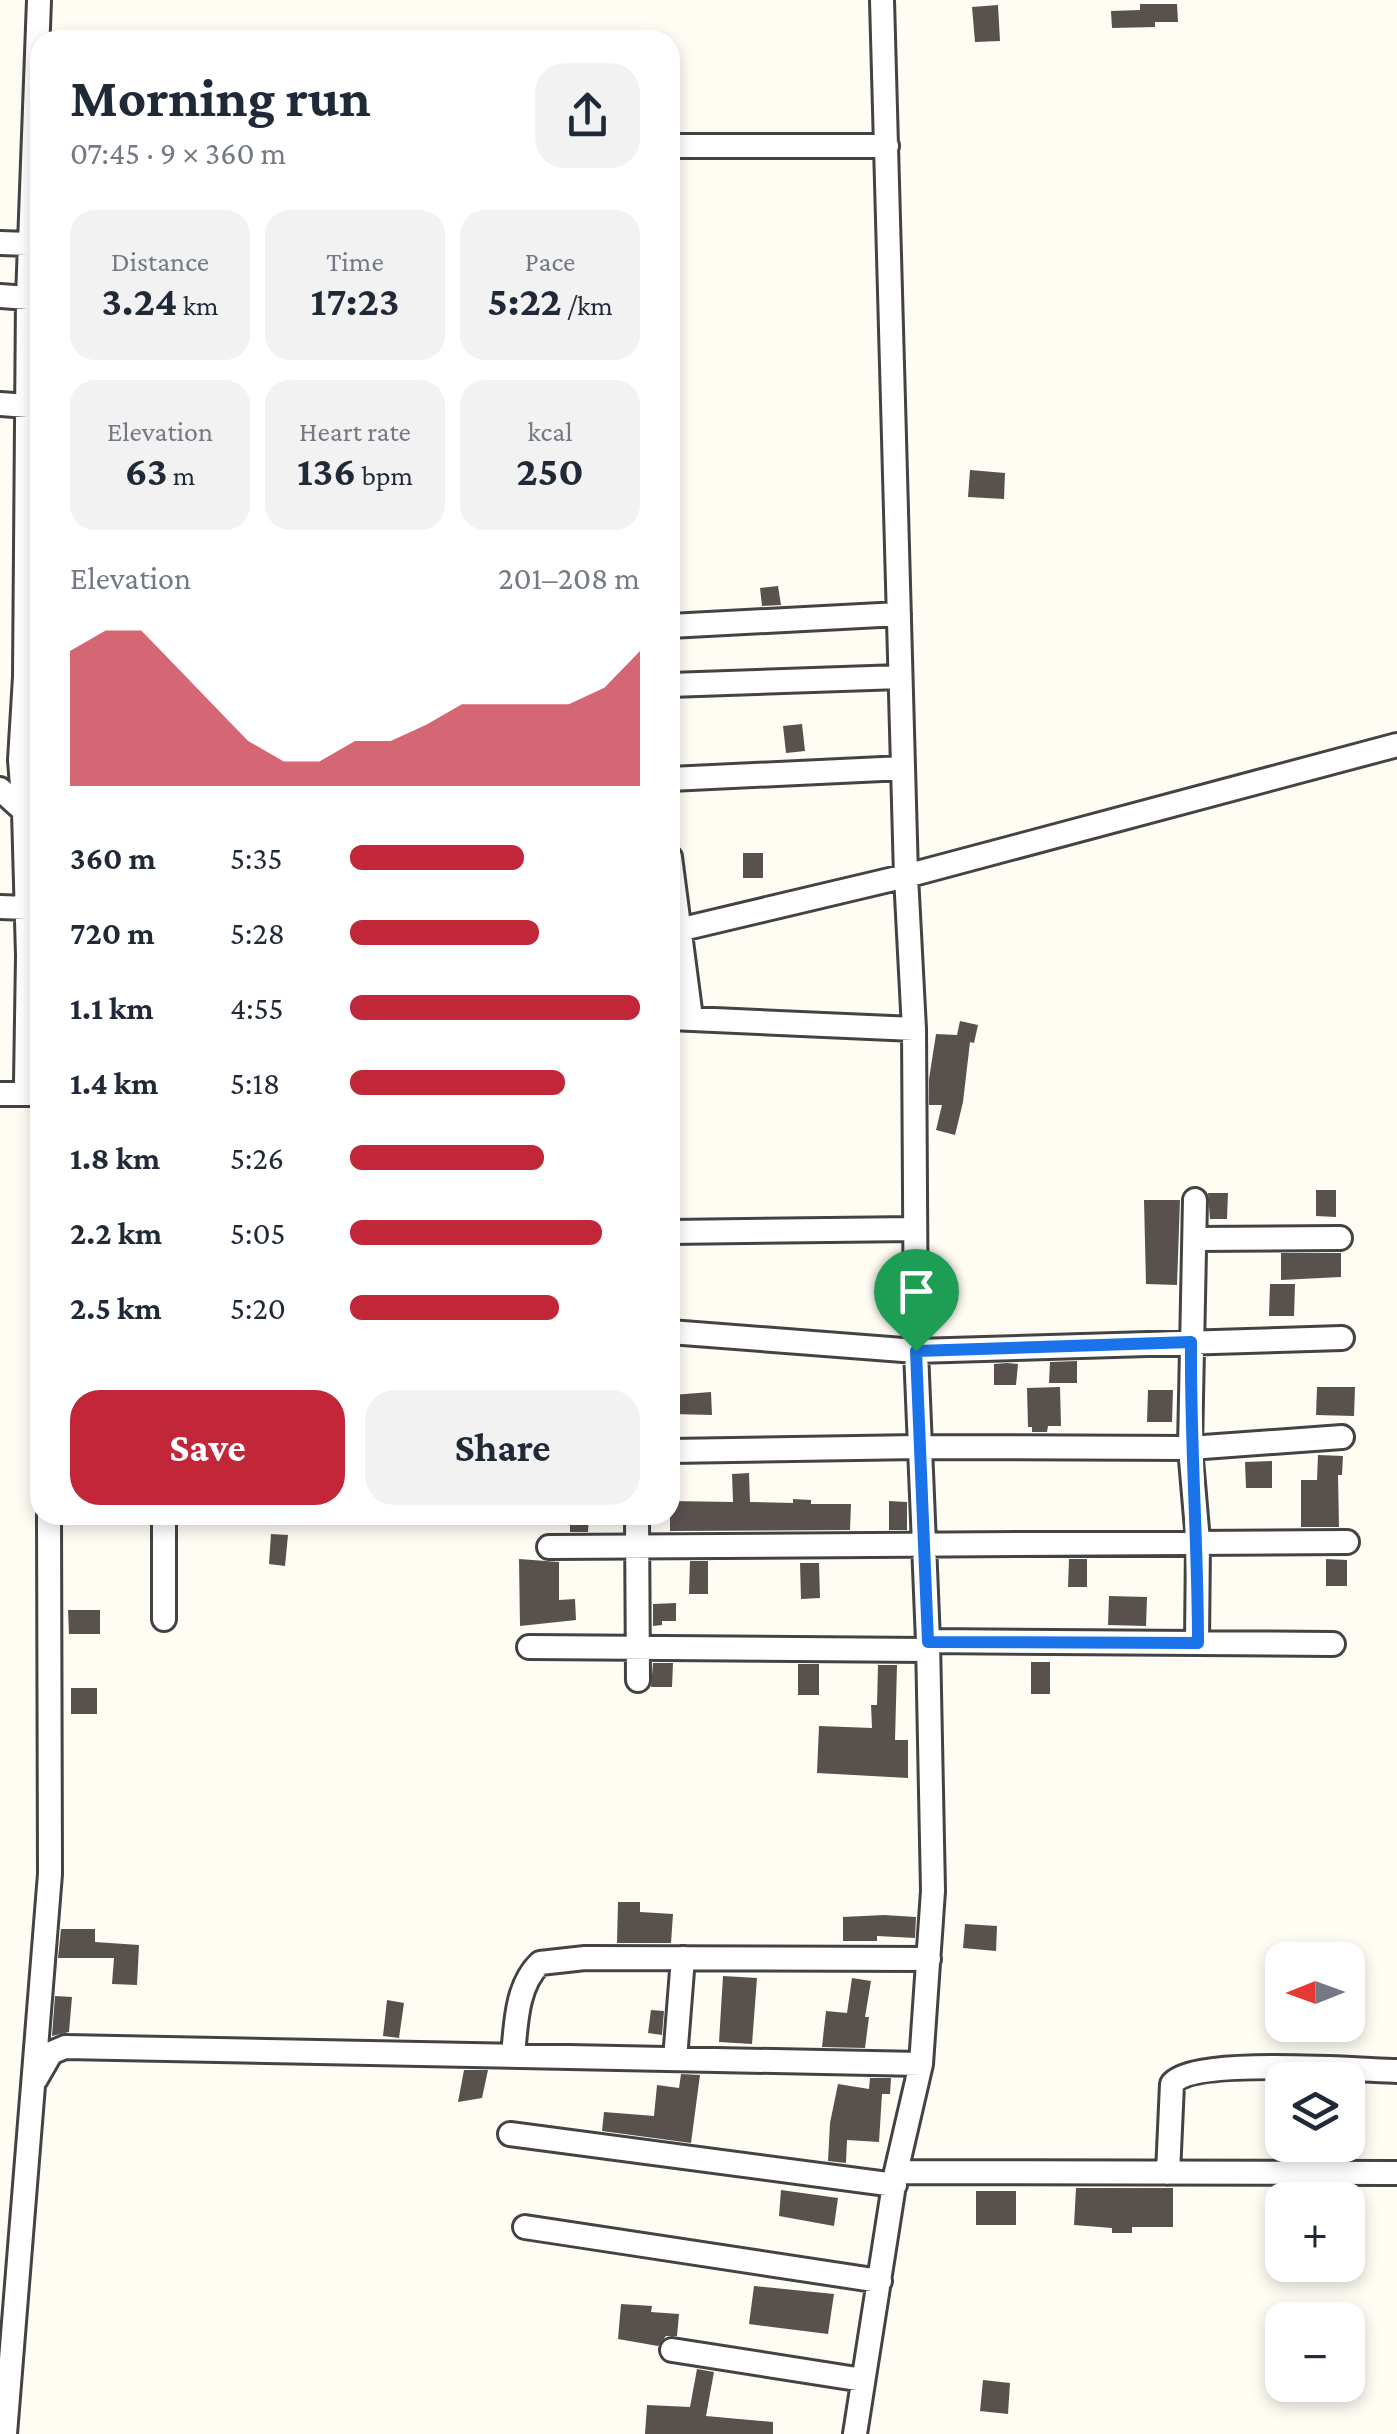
<!DOCTYPE html>
<meta charset="utf-8">
<style>
:root{--surface:#fff;--page:#f2f2f3;--text:#1f2937;--muted:#747a83;--accent:#c22739}
body{margin:0;font-family:"Crimson Pro",serif;background:var(--page);color:var(--text);height:100vh;display:flex;flex-direction:column;font-size:38px;white-space:nowrap}
*{box-sizing:border-box;margin:0}
p{font-size:32px;color:var(--muted)}
.icon{flex:none;width:55px;height:55px;fill:none;stroke:currentColor;stroke-width:2;stroke-linecap:round;stroke-linejoin:round}
.map{position:relative;flex:1;overflow:hidden}
.details{position:absolute;left:30px;top:30px;width:650px;height:1495px;display:flex;flex-direction:column;background:var(--surface);border-radius:30px;box-shadow:0 5px 15px #0003}
.details>*{flex:none}
.needle{width:65px;rotate:269deg}
.buttons{position:absolute;left:1265px;top:1942px;display:grid;gap:20px}
.buttons a{display:grid;place-items:center;width:100px;height:100px;border-radius:20px;background:var(--surface);box-shadow:0 5px 15px #0003;font-size:50px}
.pin{position:absolute;display:grid;place-items:center;width:85px;height:85px;color:#fff;margin:-102px -42px;border-radius:50% 50% 50% 0;rotate:-45deg;box-shadow:0 0 10px #0007}
.pin .icon{rotate:45deg}
.round{display:grid;place-items:center;flex:none;width:105px;height:105px;border-radius:30px;background:var(--page)}
.summary{display:flex;align-items:center;justify-content:space-between;height:170px;padding:0 40px}
h1{font-size:55px;font-weight:700;line-height:75px}
.metrics{display:grid;grid-template-columns:repeat(3,1fr);gap:15px;height:170px;padding:10px 40px}
.metrics div{display:grid;align-content:center;border-radius:25px;background:var(--page);text-align:center}
.metrics b{font-size:42px;font-weight:700}
.metrics small{font-size:28px;font-weight:400}
.metrics p{font-size:28px}
.chart{height:280px;padding:20px 40px}
.chart p{display:flex;justify-content:space-between}
.chart svg{width:100%;height:180px;margin-top:10px;fill:var(--accent);opacity:.7}
.primary-button{display:flex;gap:20px;margin-top:auto;padding:20px 40px}
.primary-button a{flex:1;height:115px;border-radius:30px;background:var(--accent);color:#fff;font-size:40px;font-weight:700;line-height:115px;text-align:center}
.primary-button a+a{background:var(--page);color:var(--text)}
ul{padding:0 40px;list-style:none;font-size:32px}
li{display:grid;grid-template-columns:160px 120px 1fr;align-items:center;height:75px}
li i{height:25px;border-radius:12px;background:var(--accent)}
.map>svg:first-child{display:block}
</style>
<div class="map">
<svg width="1397" height="2434" viewBox="0 0 1397 2434">
<rect width="100%" height="100%" fill="#fffcf4"/>
<path fill="#59514d" d="M 1140,4 L 1177,4 L 1178,22 L 1155,22 L 1155,27 L 1112,28 L 1111,11 L 1140,10 Z
M 998,5 L 1000,41 L 975,42 L 972,7 Z
M 970,470 L 1005,473 L 1004,499 L 968,497 Z
M 778,586 L 781,605 L 762,606 L 760,588 Z
M 802,724 L 805,751 L 786,753 L 783,726 Z
M 743,853 L 763,853 L 763,878 L 743,878 Z
M 960,1021 L 978,1025 L 974,1043 L 970,1042 L 963,1102 L 955,1135 L 936,1130 L 942,1105 L 929,1105 L 929,1079 L 936,1034 L 957,1035 Z
M 1316,1190 L 1336,1190 L 1336,1217 L 1316,1216 Z
M 1208,1193 L 1228,1193 L 1227,1219 L 1210,1219 Z
M 1144,1200 L 1180,1200 L 1177,1285 L 1146,1284 Z
M 1281,1253 L 1341,1253 L 1341,1277 L 1281,1280 Z
M 1270,1284 L 1295,1284 L 1294,1316 L 1269,1316 Z
M 1077,1361 L 1077,1383 L 1049,1383 L 1050,1362 Z
M 1007,1363 L 1018,1364 L 1016,1385 L 994,1385 L 994,1364 Z
M 1060,1387 L 1061,1426 L 1048,1426 L 1047,1432 L 1032,1432 L 1032,1427 L 1028,1427 L 1027,1388 Z
M 1317,1387 L 1355,1387 L 1354,1416 L 1316,1415 Z
M 1148,1390 L 1173,1390 L 1172,1422 L 1147,1422 Z
M 711,1392 L 712,1415 L 673,1414 L 672,1395 Z
M 1318,1455 L 1343,1456 L 1342,1475 L 1338,1475 L 1339,1527 L 1301,1527 L 1301,1480 L 1317,1480 Z
M 1272,1461 L 1272,1488 L 1246,1488 L 1245,1462 Z
M 749,1473 L 750,1502 L 793,1503 L 793,1499 L 811,1500 L 811,1504 L 851,1504 L 850,1530 L 670,1531 L 670,1501 L 733,1502 L 732,1474 Z
M 889,1501 L 907,1502 L 907,1530 L 889,1530 Z
M 570,1515 L 589,1515 L 588,1532 L 570,1532 Z
M 271,1534 L 288,1535 L 285,1566 L 269,1564 Z
M 519,1559 L 559,1562 L 559,1600 L 575,1599 L 576,1620 L 520,1626 Z
M 1069,1559 L 1087,1559 L 1087,1587 L 1068,1587 Z
M 1326,1559 L 1347,1560 L 1347,1586 L 1326,1586 Z
M 690,1561 L 708,1561 L 708,1594 L 689,1594 Z
M 800,1563 L 819,1563 L 820,1598 L 801,1599 Z
M 1109,1596 L 1147,1597 L 1146,1626 L 1108,1625 Z
M 676,1603 L 676,1621 L 662,1621 L 662,1625 L 653,1626 L 653,1604 Z
M 68,1610 L 100,1610 L 100,1634 L 69,1634 Z
M 1031,1662 L 1050,1662 L 1050,1694 L 1031,1694 Z
M 653,1663 L 673,1663 L 672,1687 L 651,1687 Z
M 798,1664 L 819,1664 L 819,1695 L 798,1695 Z
M 878,1665 L 897,1665 L 895,1740 L 908,1740 L 908,1778 L 817,1773 L 819,1726 L 872,1728 L 871,1705 L 877,1705 Z
M 71,1688 L 97,1688 L 97,1714 L 71,1714 Z
M 618,1902 L 640,1902 L 640,1912 L 673,1914 L 671,1943 L 617,1943 Z
M 884,1915 L 916,1917 L 915,1938 L 877,1936 L 877,1941 L 843,1941 L 843,1917 Z
M 965,1924 L 997,1926 L 996,1951 L 963,1948 Z
M 61,1929 L 95,1929 L 95,1942 L 139,1945 L 137,1985 L 112,1984 L 114,1958 L 58,1958 Z
M 723,1976 L 757,1978 L 752,2044 L 719,2042 Z
M 852,1978 L 871,1981 L 865,2017 L 869,2017 L 865,2048 L 822,2047 L 826,2011 L 847,2013 Z
M 55,1996 L 72,1997 L 69,2032 L 52,2036 Z
M 387,2000 L 404,2003 L 399,2038 L 383,2036 Z
M 651,2010 L 664,2011 L 662,2035 L 648,2033 Z
M 464,2070 L 488,2070 L 482,2098 L 458,2102 Z
M 681,2074 L 700,2075 L 691,2143 L 602,2131 L 604,2112 L 654,2116 L 657,2085 L 679,2088 Z
M 870,2078 L 891,2078 L 890,2094 L 882,2094 L 879,2142 L 847,2140 L 846,2163 L 828,2161 L 830,2123 L 838,2084 L 869,2089 Z
M 1076,2188 L 1173,2188 L 1173,2227 L 1132,2227 L 1132,2233 L 1112,2233 L 1112,2228 L 1074,2225 Z
M 781,2190 L 838,2198 L 834,2226 L 779,2216 Z
M 976,2191 L 1016,2191 L 1016,2225 L 976,2225 Z
M 754,2286 L 834,2294 L 828,2334 L 749,2324 Z
M 621,2304 L 652,2306 L 651,2312 L 679,2314 L 677,2336 L 666,2336 L 658,2346 L 618,2339 Z
M 697,2369 L 714,2372 L 706,2416 L 773,2422 L 773,2434 L 645,2434 L 647,2405 L 690,2407 Z
M 983,2380 L 1010,2383 L 1008,2414 L 980,2411 Z"/>
<g fill="none" stroke-linecap="round" stroke-linejoin="round">
<defs>
<path id="street" d="M 670,146 L 887,146
M 0,243 L 29,244
M 0,296 L 28,298
M 0,404 L 28,406
M 670,626 L 899,614
M 670,685 L 900,677
M 670,779 L 903,768
M 0,789 L 24,811 L 28,956 L 26,1083 L 32,1094 L 40,1094
M 24,811 L 20,760 L 25,677 L 28,298 L 39,0
M 670,857 L 691,1018
M 0,907 L 27,908
M 670,932 L 906,876 L 1397,745
M 670,1018 L 914,1029
M 0,1094 L 32,1094
M 1195,1200 L 1190,1448 L 1198,1541 L 1197,1643
M 670,1232 L 915,1229
M 1195,1239 L 1340,1238
M 670,1332 L 916,1351 L 1342,1338
M 670,1451 L 919,1447 L 1190,1448 L 1342,1437
M 637,1515 L 638,1680
M 549,1547 L 1347,1542
M 164,1619 L 164,1515
M 928,1641 L 1333,1644
M 529,1647 L 928,1650
M 513,2056 C 516,2025 516,1986 540,1963 L 585,1958 L 929,1959
M 675,2059 L 683,1958
M 36,2079 L 51,2053 L 65,2047 L 921,2064
M 510,2134 L 895,2185
M 896,2172 L 1397,2173
M 1168,2173 L 1172,2084 C 1192,2057 1357,2070 1397,2071
M 525,2227 L 880,2281
M 672,2350 L 863,2380
M 5,2434 L 50,1874 L 49,1515
M 855,2434 L 896,2172 L 921,2064 L 933,1891 L 928,1641 L 916,1351 L 914,1029 L 906,876 L 882,0"/>
</defs>
<use href="#street" stroke="#434343" stroke-width="28"/>
<use href="#street" stroke="#fff" stroke-width="22"/>
</g>
<g fill="none" stroke-linecap="round" stroke-linejoin="round">
<defs>
<path id="route" d="M 1191,1342 C 1190,1443 1198,1542 1198,1643 L 928,1642 L 916,1351 Z"/>
</defs>
<use href="#route" stroke="#fff" stroke-width="20"/>
<use href="#route" stroke="#1a73e8" stroke-width="12"/>
</g>
</svg>
<div class="buttons">
<a><svg class="needle" viewBox="-14 -14 28 28"><path d="M0-13l5 13h-10z" fill="#e53935"/><path d="M0 13l5-13h-10z" fill="#747a83"/></svg></a>
<a><svg class="icon" aria-label="layers" viewBox="0 0 24 24"><path d="M12 4l9 5-9 5-9-5zM3 14l9 5 9-5"/></svg></a>
<a>+</a>
<a>−</a>
</div>
<div class="pin" style="left:916px;top:1351px;background:#1e9e55"><svg class="icon" aria-label="arrive" viewBox="0 0 24 24"><path d="M6 21V4h12l-3 4 3 4H6"/></svg></div>
<section class="details">
<div class="summary"><div><h1>Morning run</h1><p>07:45 · 9 × 360 m</p></div><a class="round"><svg class="icon" aria-label="share" viewBox="0 0 24 24"><path d="M12 15V3M7 8l5-5 5 5M5 13v7h14v-7"/></svg></a></div>
<div class="metrics">
<div><p>Distance</p><b>3.24<small> km</small></b></div>
<div><p>Time</p><b>17:23</b></div>
<div><p>Pace</p><b>5:22<small> /km</small></b></div>
</div>
<div class="metrics">
<div><p>Elevation</p><b>63<small> m</small></b></div>
<div><p>Heart rate</p><b>136<small> bpm</small></b></div>
<div><p>kcal</p><b>250</b></div>
</div>
<div class="chart"><p><span>Elevation</span>201–208 m</p>
<svg viewBox="0 0 160 44" preserveAspectRatio="none"><path d="M0 44V11L10 6L20 6L30 15L40 24L50 33L60 38L70 38L80 33L90 33L100 29L110 24L120 24L130 24L140 24L150 20L160 11V44z"/></svg>
</div>
<ul>
<li><b>360 m</b>5:35<i style="width:60%"></i></li>
<li><b>720 m</b>5:28<i style="width:65%"></i></li>
<li><b>1.1 km</b>4:55<i style="width:100%"></i></li>
<li><b>1.4 km</b>5:18<i style="width:74%"></i></li>
<li><b>1.8 km</b>5:26<i style="width:67%"></i></li>
<li><b>2.2 km</b>5:05<i style="width:87%"></i></li>
<li><b>2.5 km</b>5:20<i style="width:72%"></i></li>
</ul>
<div class="primary-button"><a>Save</a><a>Share</a></div>
</section>
</div>
